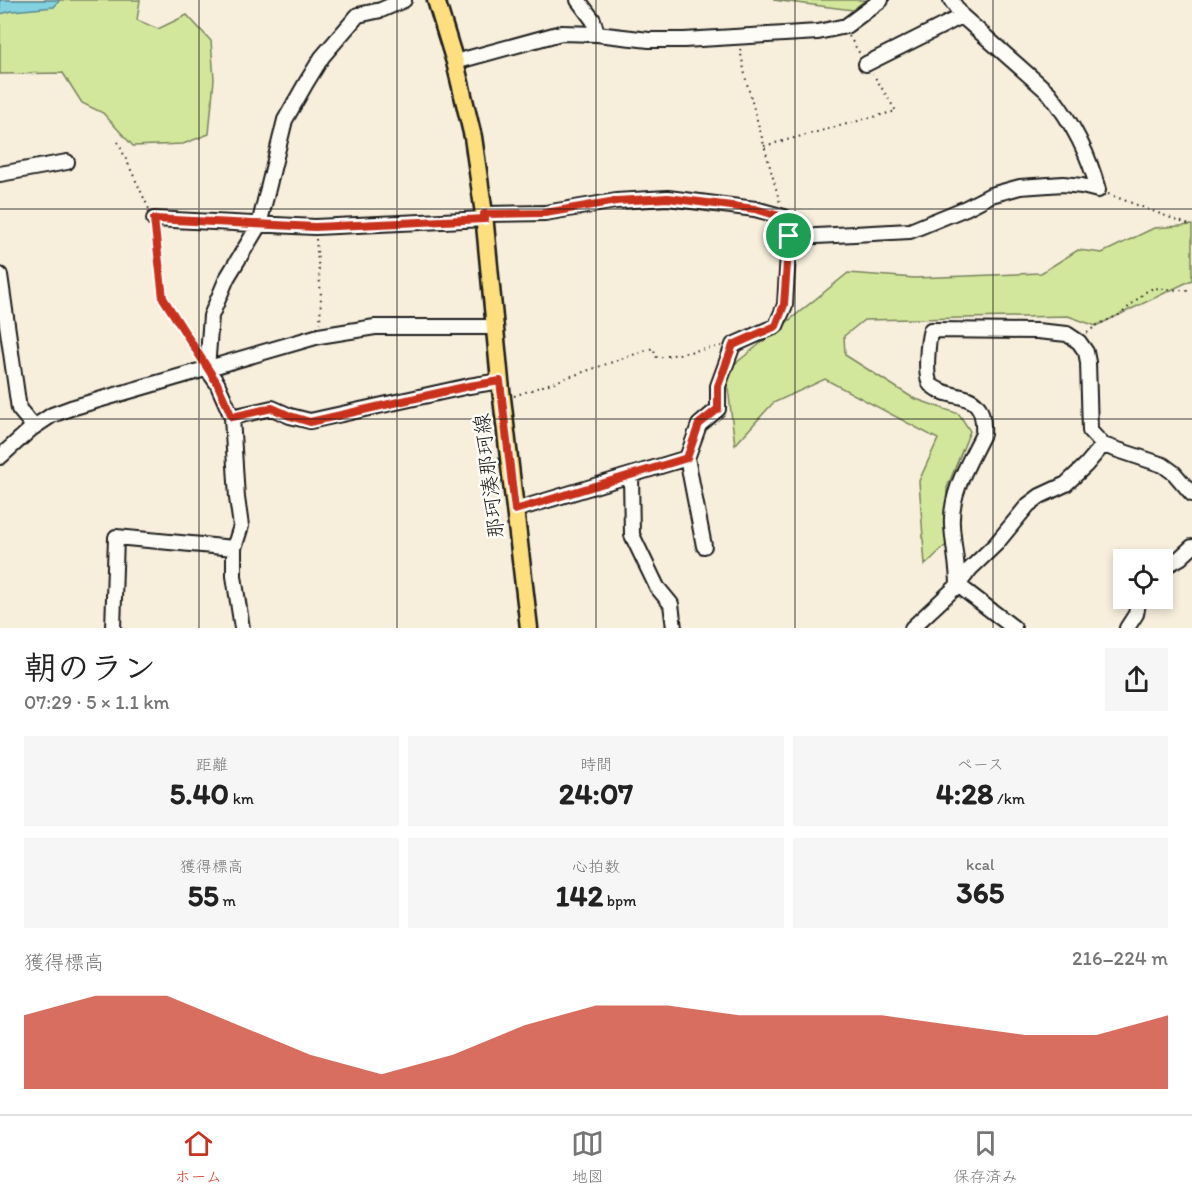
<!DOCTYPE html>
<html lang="ja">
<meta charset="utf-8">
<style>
:root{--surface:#fff;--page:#f6f6f6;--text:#222;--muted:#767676;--line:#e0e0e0;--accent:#c8321e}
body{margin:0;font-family:Itim,"Klee One",sans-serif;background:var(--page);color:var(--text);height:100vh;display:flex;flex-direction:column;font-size:22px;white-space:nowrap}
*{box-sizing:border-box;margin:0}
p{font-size:20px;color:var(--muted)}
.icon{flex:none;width:33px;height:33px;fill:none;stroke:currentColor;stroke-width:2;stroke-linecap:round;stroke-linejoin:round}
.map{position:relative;height:628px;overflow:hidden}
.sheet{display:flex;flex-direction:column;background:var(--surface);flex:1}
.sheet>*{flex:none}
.buttons{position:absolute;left:1113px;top:549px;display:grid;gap:12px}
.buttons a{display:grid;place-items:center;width:60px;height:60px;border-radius:0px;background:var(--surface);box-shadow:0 3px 9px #0003;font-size:30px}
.pin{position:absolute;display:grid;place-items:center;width:51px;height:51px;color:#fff;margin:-26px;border:3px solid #fff;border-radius:50%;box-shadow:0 2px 6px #0007}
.round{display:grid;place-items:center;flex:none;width:63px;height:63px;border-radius:0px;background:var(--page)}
.overview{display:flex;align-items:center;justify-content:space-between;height:102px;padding:0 24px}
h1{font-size:33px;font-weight:800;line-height:45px}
.metrics{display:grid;grid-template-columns:repeat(3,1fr);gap:9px;height:102px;padding:6px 24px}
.metrics div{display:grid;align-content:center;border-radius:0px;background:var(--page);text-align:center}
.metrics b{font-size:30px;font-weight:800}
.metrics small{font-size:16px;font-weight:400}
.metrics p{font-size:16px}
.chart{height:168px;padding:12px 24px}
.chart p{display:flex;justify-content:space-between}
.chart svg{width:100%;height:108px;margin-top:6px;fill:var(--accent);opacity:.7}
.dock{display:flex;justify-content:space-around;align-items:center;height:84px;border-top:2px solid var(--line);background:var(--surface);font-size:16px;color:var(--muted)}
.dock a{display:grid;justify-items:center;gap:3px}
.dock .on{color:var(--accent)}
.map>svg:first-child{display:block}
</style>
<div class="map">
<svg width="1192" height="628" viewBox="0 0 1192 628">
<rect width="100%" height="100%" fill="#f7eedc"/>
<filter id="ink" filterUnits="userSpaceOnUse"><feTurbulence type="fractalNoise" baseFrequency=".0167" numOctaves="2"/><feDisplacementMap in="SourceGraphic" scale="12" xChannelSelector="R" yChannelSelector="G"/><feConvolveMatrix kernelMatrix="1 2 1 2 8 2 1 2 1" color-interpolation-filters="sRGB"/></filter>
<g filter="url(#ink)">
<path fill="#d3e79c" stroke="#78825c" stroke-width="1.5" d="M 0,0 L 140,0 L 137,20 L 158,29 L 187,15 L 211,41 L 214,79 L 209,134 L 183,144 L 133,146 L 103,113 L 82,103 L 63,73 L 0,74 Z
M 773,0 L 865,0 L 853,10 Z
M 1192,225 L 1192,280 L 1096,326 L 1068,316 L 864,320 L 844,336 L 845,355 L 913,398 L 959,414 L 970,431 L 947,488 L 947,544 L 925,565 L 919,481 L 938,439 L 825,379 L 773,403 L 735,445 L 726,371 L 848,273 L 915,278 L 1041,273 L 1078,250 L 1102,253 L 1154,228 Z"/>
<path fill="#83d1e1" stroke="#5a8992" stroke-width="1.5" d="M 0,0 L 57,0 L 59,1 L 54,7 L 12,11 L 0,14 Z"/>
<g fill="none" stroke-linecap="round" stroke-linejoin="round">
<defs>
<path id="minor" d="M 578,0 L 593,20 L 597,34
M 455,62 L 561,33 L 597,34 L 649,40 L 684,40 L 818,32 L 846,26 L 881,0
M 866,64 L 962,16
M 0,174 L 67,162
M 484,214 L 545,213 L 616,201 L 668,198 L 755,209 L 784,217 L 789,236 L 798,237 L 910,231 L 966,208 L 991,195 L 1020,187 L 1063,184 L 1082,186 L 1098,190 C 1089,154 1072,122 1049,93 L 962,16 L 951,0
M 154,219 L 315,227 L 485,219
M 0,275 L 19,409 L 34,427
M 232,417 L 272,408 L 290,416 L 310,421 L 469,386 L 500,381
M 0,457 L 31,429 L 52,415 L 71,408 L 319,336 L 375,327 L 496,327
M 687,458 L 704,546
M 631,475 L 632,535 L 657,587 L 671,604 L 674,628
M 515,510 L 687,458 L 699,425 L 718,409 L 718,386 L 733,345 L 776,326 L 785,305 L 789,236
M 1162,568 L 1180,558 L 1192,547
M 958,585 C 958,565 953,545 952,525 C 950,492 969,463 983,434 C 986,385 953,404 931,385 C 924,379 928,339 931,330 L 1037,331 L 1067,334 L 1079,342 L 1086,352 L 1088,362 L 1090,431 L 1103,445 L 1163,465 L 1174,473 L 1192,494
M 958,585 L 1014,628
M 113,628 L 116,537 L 234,548
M 242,628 L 234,576 L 234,548 L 241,526 L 237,498 L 232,417 L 217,383 L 207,369 L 211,316 L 227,278 L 259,225 L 285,120 L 306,83 L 322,57 L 358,15 L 381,10 L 404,0
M 912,628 L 958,585 L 970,569 L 996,544 L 1028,505 L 1040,496 L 1066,484 L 1086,465 L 1103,445
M 1127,628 L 1136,614 L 1139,598"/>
<path id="major" d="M 436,0 L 455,62 L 473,137 L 484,214 L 500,381 L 529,628"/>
</defs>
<use href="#minor" stroke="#1c1c1c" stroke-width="18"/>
<use href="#major" stroke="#1c1c1c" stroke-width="21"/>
<path stroke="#1c1c1c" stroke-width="2" stroke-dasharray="1.5 4.5" stroke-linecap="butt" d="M 849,36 L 860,54
M 740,49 L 746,80 L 780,203
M 118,142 L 149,209
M 764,146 L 896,111 L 873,74
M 1108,194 L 1192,226
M 155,232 L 163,298 L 196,351
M 316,239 L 321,296 L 320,323
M 1087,333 L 1097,325 L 1121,314 L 1144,293 L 1153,288 L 1192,291
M 514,396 L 653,348 L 657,358 L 721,346"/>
<use href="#minor" stroke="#fdfcf7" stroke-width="14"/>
<use href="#major" stroke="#fddf80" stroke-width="16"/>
</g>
</g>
<g fill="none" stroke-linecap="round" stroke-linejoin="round" filter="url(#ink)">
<defs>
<path id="route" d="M 668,198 L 755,209 L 783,217 L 789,236 L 784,305 L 776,326 L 733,345 L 718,386 L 718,409 L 699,424 L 687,458 L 515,510 L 500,381 L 469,386 L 310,422 L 290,416 L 272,408 L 232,417 L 217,383 L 163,298 L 154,219 L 315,227 L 485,219 L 484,214 L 545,213 L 616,201 Z"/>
</defs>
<use href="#route" stroke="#fff" stroke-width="12"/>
<use href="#route" stroke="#c8321e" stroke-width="8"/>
</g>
<path fill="none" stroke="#1c1c1c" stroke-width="1.5" stroke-opacity="0.55" d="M 199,0 L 199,628M 397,0 L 397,628M 596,0 L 596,628M 795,0 L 795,628M 993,0 L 993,628M 0,209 L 1192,209M 0,419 L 1192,419"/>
<g text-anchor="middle" stroke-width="5" stroke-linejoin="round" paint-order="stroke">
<g font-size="21" fill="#1c1c1c" stroke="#fdfcf7">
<text transform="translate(489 476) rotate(-97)" y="7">那珂湊那珂線</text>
</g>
</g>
</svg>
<div class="buttons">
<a><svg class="icon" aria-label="locate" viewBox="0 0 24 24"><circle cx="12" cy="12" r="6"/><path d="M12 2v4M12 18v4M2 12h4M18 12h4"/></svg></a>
</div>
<div class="pin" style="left:789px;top:236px;background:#1e9e55"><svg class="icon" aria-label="arrive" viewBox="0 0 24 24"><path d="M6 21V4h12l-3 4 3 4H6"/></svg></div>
</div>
<section class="sheet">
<div class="overview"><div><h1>朝のラン</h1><p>07:29 · 5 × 1.1 km</p></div><a class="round"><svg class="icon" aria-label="share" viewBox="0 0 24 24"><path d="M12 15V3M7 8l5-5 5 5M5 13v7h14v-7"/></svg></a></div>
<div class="metrics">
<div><p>距離</p><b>5.40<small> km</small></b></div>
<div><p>時間</p><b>24:07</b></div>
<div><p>ペース</p><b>4:28<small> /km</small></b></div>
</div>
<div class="metrics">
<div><p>獲得標高</p><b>55<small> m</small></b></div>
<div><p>心拍数</p><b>142<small> bpm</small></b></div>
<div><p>kcal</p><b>365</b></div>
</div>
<div class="chart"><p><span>獲得標高</span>216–224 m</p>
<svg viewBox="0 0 160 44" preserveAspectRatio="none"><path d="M0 44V14L10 6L20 6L30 18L40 30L50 38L60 30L70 18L80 10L90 10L100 14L110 14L120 14L130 18L140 22L150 22L160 14V44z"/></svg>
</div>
</section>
<nav class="dock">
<a class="on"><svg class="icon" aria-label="home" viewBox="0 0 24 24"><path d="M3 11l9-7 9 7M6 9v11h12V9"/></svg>ホーム</a>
<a><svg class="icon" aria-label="map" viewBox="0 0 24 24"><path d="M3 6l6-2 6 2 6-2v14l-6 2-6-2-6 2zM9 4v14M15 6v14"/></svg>地図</a>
<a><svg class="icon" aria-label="saved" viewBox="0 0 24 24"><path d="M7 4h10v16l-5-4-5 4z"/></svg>保存済み</a>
</nav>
